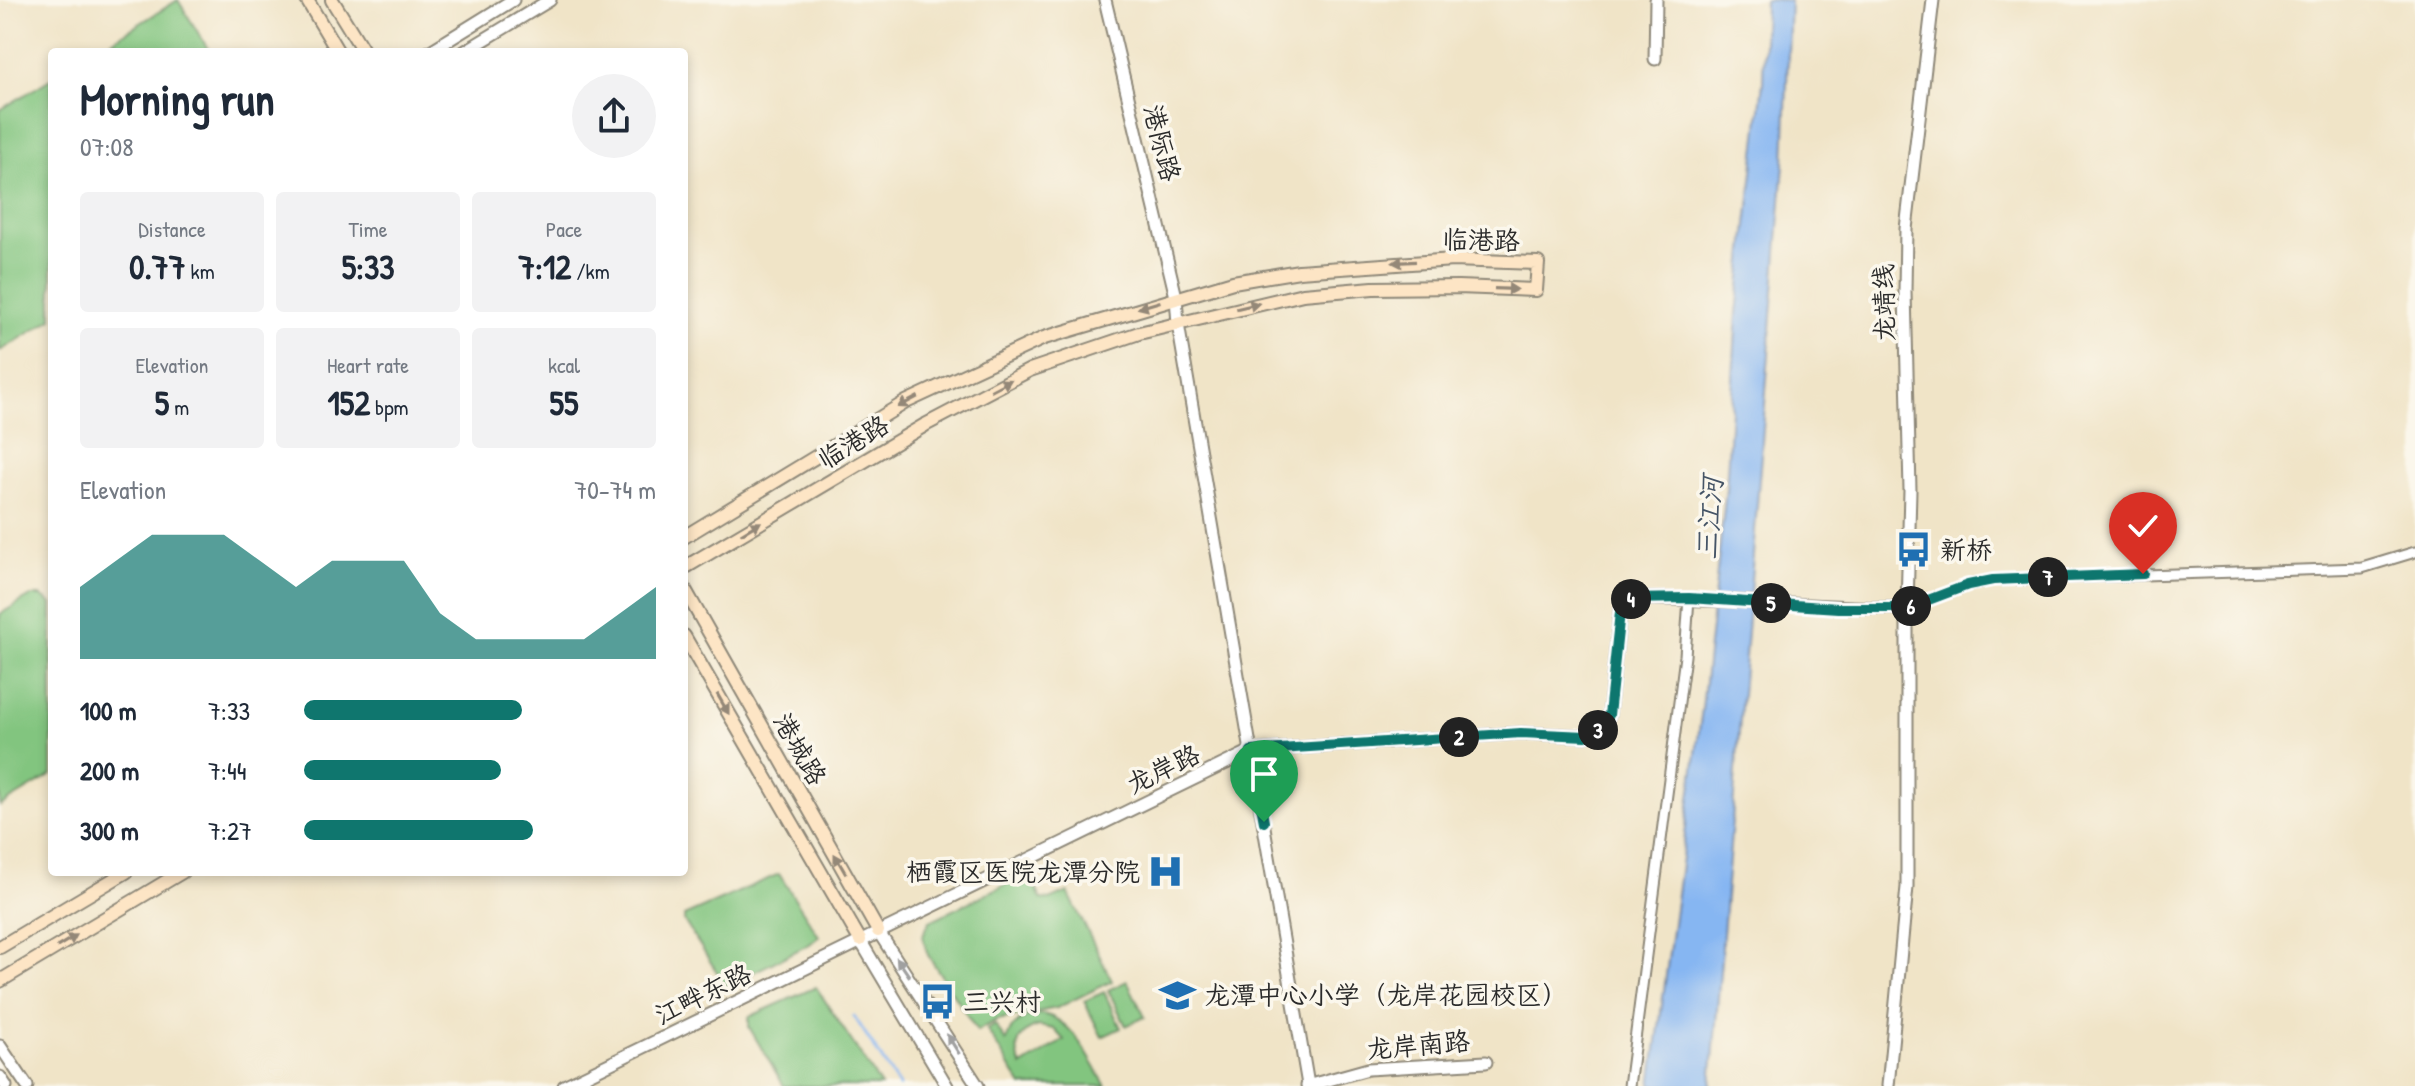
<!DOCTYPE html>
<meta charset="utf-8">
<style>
:root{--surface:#fff;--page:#f2f2f3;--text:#1f2937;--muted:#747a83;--accent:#0f766e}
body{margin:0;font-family:"Patrick Hand","LXGW WenKai TC",sans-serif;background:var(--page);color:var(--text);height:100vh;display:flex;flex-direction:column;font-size:30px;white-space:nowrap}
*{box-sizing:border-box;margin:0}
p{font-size:26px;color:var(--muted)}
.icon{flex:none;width:44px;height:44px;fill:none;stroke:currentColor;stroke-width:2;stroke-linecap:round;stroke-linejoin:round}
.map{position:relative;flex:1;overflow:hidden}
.drawer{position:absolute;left:48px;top:48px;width:640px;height:828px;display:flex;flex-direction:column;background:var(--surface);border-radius:8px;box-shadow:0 4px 12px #0003}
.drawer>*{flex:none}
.pin{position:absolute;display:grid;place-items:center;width:68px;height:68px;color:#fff;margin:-82px -34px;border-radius:50% 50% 50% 0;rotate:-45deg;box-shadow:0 0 8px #0007}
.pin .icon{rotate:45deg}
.km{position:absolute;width:40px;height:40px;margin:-20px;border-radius:50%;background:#222;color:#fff;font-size:22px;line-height:40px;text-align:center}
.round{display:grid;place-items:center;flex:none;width:84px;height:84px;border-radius:42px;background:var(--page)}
.headline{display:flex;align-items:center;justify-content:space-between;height:136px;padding:0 32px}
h1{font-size:44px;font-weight:800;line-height:60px}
.figures{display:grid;grid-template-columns:repeat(3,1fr);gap:12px;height:136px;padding:8px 32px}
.figures div{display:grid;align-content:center;border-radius:8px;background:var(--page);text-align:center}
.figures b{font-size:34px;font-weight:800}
.figures small{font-size:22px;font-weight:400}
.figures p{font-size:22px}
.chart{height:224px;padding:16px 32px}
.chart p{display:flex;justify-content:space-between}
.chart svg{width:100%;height:144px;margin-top:8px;fill:var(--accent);opacity:.7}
ul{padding:0 32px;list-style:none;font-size:26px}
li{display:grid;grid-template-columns:128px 96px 1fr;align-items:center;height:60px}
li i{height:20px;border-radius:10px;background:var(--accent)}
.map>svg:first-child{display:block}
</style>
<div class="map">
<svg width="2415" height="1086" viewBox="0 0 2415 1086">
<rect width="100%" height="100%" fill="#fbf7ec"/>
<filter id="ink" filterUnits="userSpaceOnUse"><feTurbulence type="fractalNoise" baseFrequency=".0125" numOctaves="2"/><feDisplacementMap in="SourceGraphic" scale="16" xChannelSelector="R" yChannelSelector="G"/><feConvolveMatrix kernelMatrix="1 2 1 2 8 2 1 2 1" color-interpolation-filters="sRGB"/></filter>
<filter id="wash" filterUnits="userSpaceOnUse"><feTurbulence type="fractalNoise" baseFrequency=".006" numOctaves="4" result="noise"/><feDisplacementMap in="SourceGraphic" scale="32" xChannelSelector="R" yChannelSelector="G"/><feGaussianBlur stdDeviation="1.8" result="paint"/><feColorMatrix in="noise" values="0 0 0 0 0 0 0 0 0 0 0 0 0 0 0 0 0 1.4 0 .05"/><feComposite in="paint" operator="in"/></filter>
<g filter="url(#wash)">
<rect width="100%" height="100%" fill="#f0e4c7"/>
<path fill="#82c57f" stroke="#567855" stroke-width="2" fill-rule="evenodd" d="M 178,0 L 210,52 L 94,52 Z
M 52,78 L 52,319 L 0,351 L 0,110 Z
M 31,596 L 41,596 L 52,604 L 52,775 L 0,806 L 0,614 Z
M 1029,873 L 1041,899 L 1050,900 L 1068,892 L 1112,981 L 1057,1008 L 997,1020 L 977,1031 L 928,955 L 922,936 L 930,921 Z
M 779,874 L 819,936 L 810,944 L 726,986 L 684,921 L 684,916 Z
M 1127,981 L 1145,1017 L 1126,1026 L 1108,990 Z
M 816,987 L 881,1086 L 784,1086 L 749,1027 L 749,1017 Z
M 1104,992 L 1121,1028 L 1102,1037 L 1084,1001 Z
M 1042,1014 C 1074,1019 1090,1061 1106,1086 L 1022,1086 L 987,1030 L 995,1025 L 1006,1041 C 1011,1024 1023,1015 1042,1014 ZM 1039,1026 L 1054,1029 L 1064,1040 L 1022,1066 C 1012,1047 1019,1031 1039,1026 Z"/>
<path fill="#86b6f2" stroke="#58708e" stroke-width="2" d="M 1765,0 L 1790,0 L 1784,164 L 1711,1086 L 1651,1086 L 1702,709 L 1726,489 L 1737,313 L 1763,82 Z"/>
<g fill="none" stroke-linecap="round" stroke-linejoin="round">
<path stroke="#86b6f2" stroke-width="3" d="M 854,1016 L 899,1086"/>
</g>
</g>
<g filter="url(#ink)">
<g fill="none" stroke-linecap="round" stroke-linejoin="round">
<defs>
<path id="minor" d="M 1907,608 L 1968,585 L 1993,580 L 2362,568 L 2415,552
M 1629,1086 L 1685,656 L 1689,598"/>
<path id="tertiary" d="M 1105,0 L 1176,297 L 1178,324 L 1308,1085
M 429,52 L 513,0
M 464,52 L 550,0
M 1655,59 L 1656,0
M 878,931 L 978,1086
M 860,940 L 947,1086
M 0,1046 L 27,1086
M 0,1077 L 6,1086
M 564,1086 L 1251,751 L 1521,733 L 1586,736 L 1601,729 L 1609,715 L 1620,612 L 1627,599 C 1721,597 1814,608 1907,608
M 1307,1086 L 1368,1069 L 1486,1062
M 1888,1086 L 1907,887 L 1907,608 L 1910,490 L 1905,292 L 1906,229 L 1933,0"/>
<path id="secondary" d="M 307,0 L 338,52
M 332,0 L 364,52
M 684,537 L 906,402 L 1044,338 L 1233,282 L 1299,271 L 1453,260 L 1538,263 L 1536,290 L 1458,287 L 1373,288 L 1303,294 L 1139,333 L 1030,370 L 925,425 L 684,568
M 684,588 L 878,931
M 684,636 L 860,940
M 0,947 L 126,872
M 0,981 L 182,872"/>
</defs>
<use href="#minor" stroke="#8e8879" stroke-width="13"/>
<use href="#tertiary" stroke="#8e8879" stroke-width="15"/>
<use href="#secondary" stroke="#8e8879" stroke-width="16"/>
<use href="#minor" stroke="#fff" stroke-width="9"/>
<use href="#tertiary" stroke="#fff" stroke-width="11"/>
<use href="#secondary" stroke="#fde5c5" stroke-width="12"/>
</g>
<defs><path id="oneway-solid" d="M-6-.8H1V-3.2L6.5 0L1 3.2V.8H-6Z" transform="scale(2)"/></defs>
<g fill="#948878">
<use href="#oneway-solid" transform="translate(1404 262) rotate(177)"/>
<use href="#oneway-solid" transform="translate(1506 289) rotate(2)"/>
<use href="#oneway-solid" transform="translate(1149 305) rotate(163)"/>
<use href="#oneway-solid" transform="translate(1248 306) rotate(-13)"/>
<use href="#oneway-solid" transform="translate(1001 385) rotate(-28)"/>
<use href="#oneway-solid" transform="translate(908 402) rotate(152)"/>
<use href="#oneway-solid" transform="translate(751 528) rotate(-31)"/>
<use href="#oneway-solid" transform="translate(723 704) rotate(60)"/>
<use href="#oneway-solid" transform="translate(840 864) rotate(-120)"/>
<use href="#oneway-solid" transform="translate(67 941) rotate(-31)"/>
</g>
<g fill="#a0a0a0">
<use href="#oneway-solid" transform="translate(903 967) rotate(-124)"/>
<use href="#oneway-solid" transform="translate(953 1044) rotate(-122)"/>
</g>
</g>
<g fill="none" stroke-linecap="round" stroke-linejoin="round" filter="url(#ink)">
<defs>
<path id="route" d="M 1264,822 L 1251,751 L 1521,733 L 1586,736 L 1601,729 L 1609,715 L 1620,612 L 1627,599 L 1689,598 L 1838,608 L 1907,608 L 1968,585 L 1993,580 L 2143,574"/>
</defs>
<use href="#route" stroke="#fff" stroke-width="16"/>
<use href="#route" stroke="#0f766e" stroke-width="10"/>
</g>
<defs>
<symbol id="bus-bare" viewBox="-9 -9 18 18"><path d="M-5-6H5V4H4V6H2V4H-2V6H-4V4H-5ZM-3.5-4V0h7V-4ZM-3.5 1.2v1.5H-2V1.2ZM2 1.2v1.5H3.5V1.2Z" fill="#1f6fb2" stroke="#fbf7ec" stroke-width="2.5" paint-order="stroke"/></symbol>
<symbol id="hospital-bare" viewBox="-9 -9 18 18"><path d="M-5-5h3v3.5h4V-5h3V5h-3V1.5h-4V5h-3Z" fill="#1f6fb2" stroke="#fbf7ec" stroke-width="2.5" paint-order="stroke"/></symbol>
<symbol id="school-bare" viewBox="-9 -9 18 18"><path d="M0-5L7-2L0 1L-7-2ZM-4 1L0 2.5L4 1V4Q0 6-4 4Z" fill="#1f6fb2" stroke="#fbf7ec" stroke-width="2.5" paint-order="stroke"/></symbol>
</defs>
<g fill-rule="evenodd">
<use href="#bus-bare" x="1888" y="524" width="51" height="51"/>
<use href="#hospital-bare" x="1140" y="846" width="51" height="51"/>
<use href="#school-bare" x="1152" y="970" width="51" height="51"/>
<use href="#bus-bare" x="912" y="976" width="51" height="51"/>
</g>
<g text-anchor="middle" stroke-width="7" stroke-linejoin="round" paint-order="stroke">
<g font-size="26" fill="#2b2b2b" stroke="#fbf7ec">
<text transform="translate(1162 143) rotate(76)" y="9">港际路</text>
<text transform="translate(1481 240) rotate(1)" y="9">临港路</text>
<text transform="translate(1884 303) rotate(-91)" y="9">龙靖线</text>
<text transform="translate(853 442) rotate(-31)" y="9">临港路</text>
<text transform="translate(800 749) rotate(60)" y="9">港城路</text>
<text transform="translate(1163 769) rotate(-26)" y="9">龙岸路</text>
<text transform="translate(703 994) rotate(-26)" y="9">江畔东路</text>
<text transform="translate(1418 1045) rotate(-5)" y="9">龙岸南路</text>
</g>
<g font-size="26" fill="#2b2b2b" stroke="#fbf7ec" text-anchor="start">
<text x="1940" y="559">新桥</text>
<text x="1140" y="881" text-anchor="end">栖霞区医院龙潭分院</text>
<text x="1204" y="1004">龙潭中心小学（龙岸花园校区）</text>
<text x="963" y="1011">三兴村</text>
</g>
<g font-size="28" font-style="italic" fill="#465567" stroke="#fbf7ec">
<text transform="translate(1709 518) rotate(-86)" y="10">三江河</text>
</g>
</g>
</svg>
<div class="pin" style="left:1264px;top:822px;background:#1e9e55"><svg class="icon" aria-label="arrive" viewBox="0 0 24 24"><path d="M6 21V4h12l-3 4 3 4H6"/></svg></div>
<div class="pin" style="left:2143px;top:574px;background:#d93025"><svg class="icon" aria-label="check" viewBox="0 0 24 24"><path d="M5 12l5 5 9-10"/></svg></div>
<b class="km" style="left:1459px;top:737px">2</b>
<b class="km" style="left:1598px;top:730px">3</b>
<b class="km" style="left:1631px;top:599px">4</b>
<b class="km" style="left:1771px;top:603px">5</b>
<b class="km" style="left:1911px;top:606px">6</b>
<b class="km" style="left:2048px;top:577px">7</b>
<section class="drawer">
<div class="headline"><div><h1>Morning run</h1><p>07:08</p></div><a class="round"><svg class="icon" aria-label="share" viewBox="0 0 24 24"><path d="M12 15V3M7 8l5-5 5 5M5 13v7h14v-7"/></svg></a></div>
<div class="figures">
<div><p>Distance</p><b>0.77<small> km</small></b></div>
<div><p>Time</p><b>5:33</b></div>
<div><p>Pace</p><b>7:12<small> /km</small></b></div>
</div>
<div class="figures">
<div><p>Elevation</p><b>5<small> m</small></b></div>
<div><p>Heart rate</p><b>152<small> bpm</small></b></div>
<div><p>kcal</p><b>55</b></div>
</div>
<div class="chart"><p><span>Elevation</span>70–74 m</p>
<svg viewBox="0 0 160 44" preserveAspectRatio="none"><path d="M0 44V22L10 14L20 6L30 6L40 6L50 14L60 22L70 14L80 14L90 14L100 30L110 38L120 38L130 38L140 38L150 30L160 22V44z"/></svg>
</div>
<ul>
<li><b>100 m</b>7:33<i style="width:62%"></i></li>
<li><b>200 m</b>7:44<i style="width:56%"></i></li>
<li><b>300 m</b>7:27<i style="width:65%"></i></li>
</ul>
</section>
</div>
